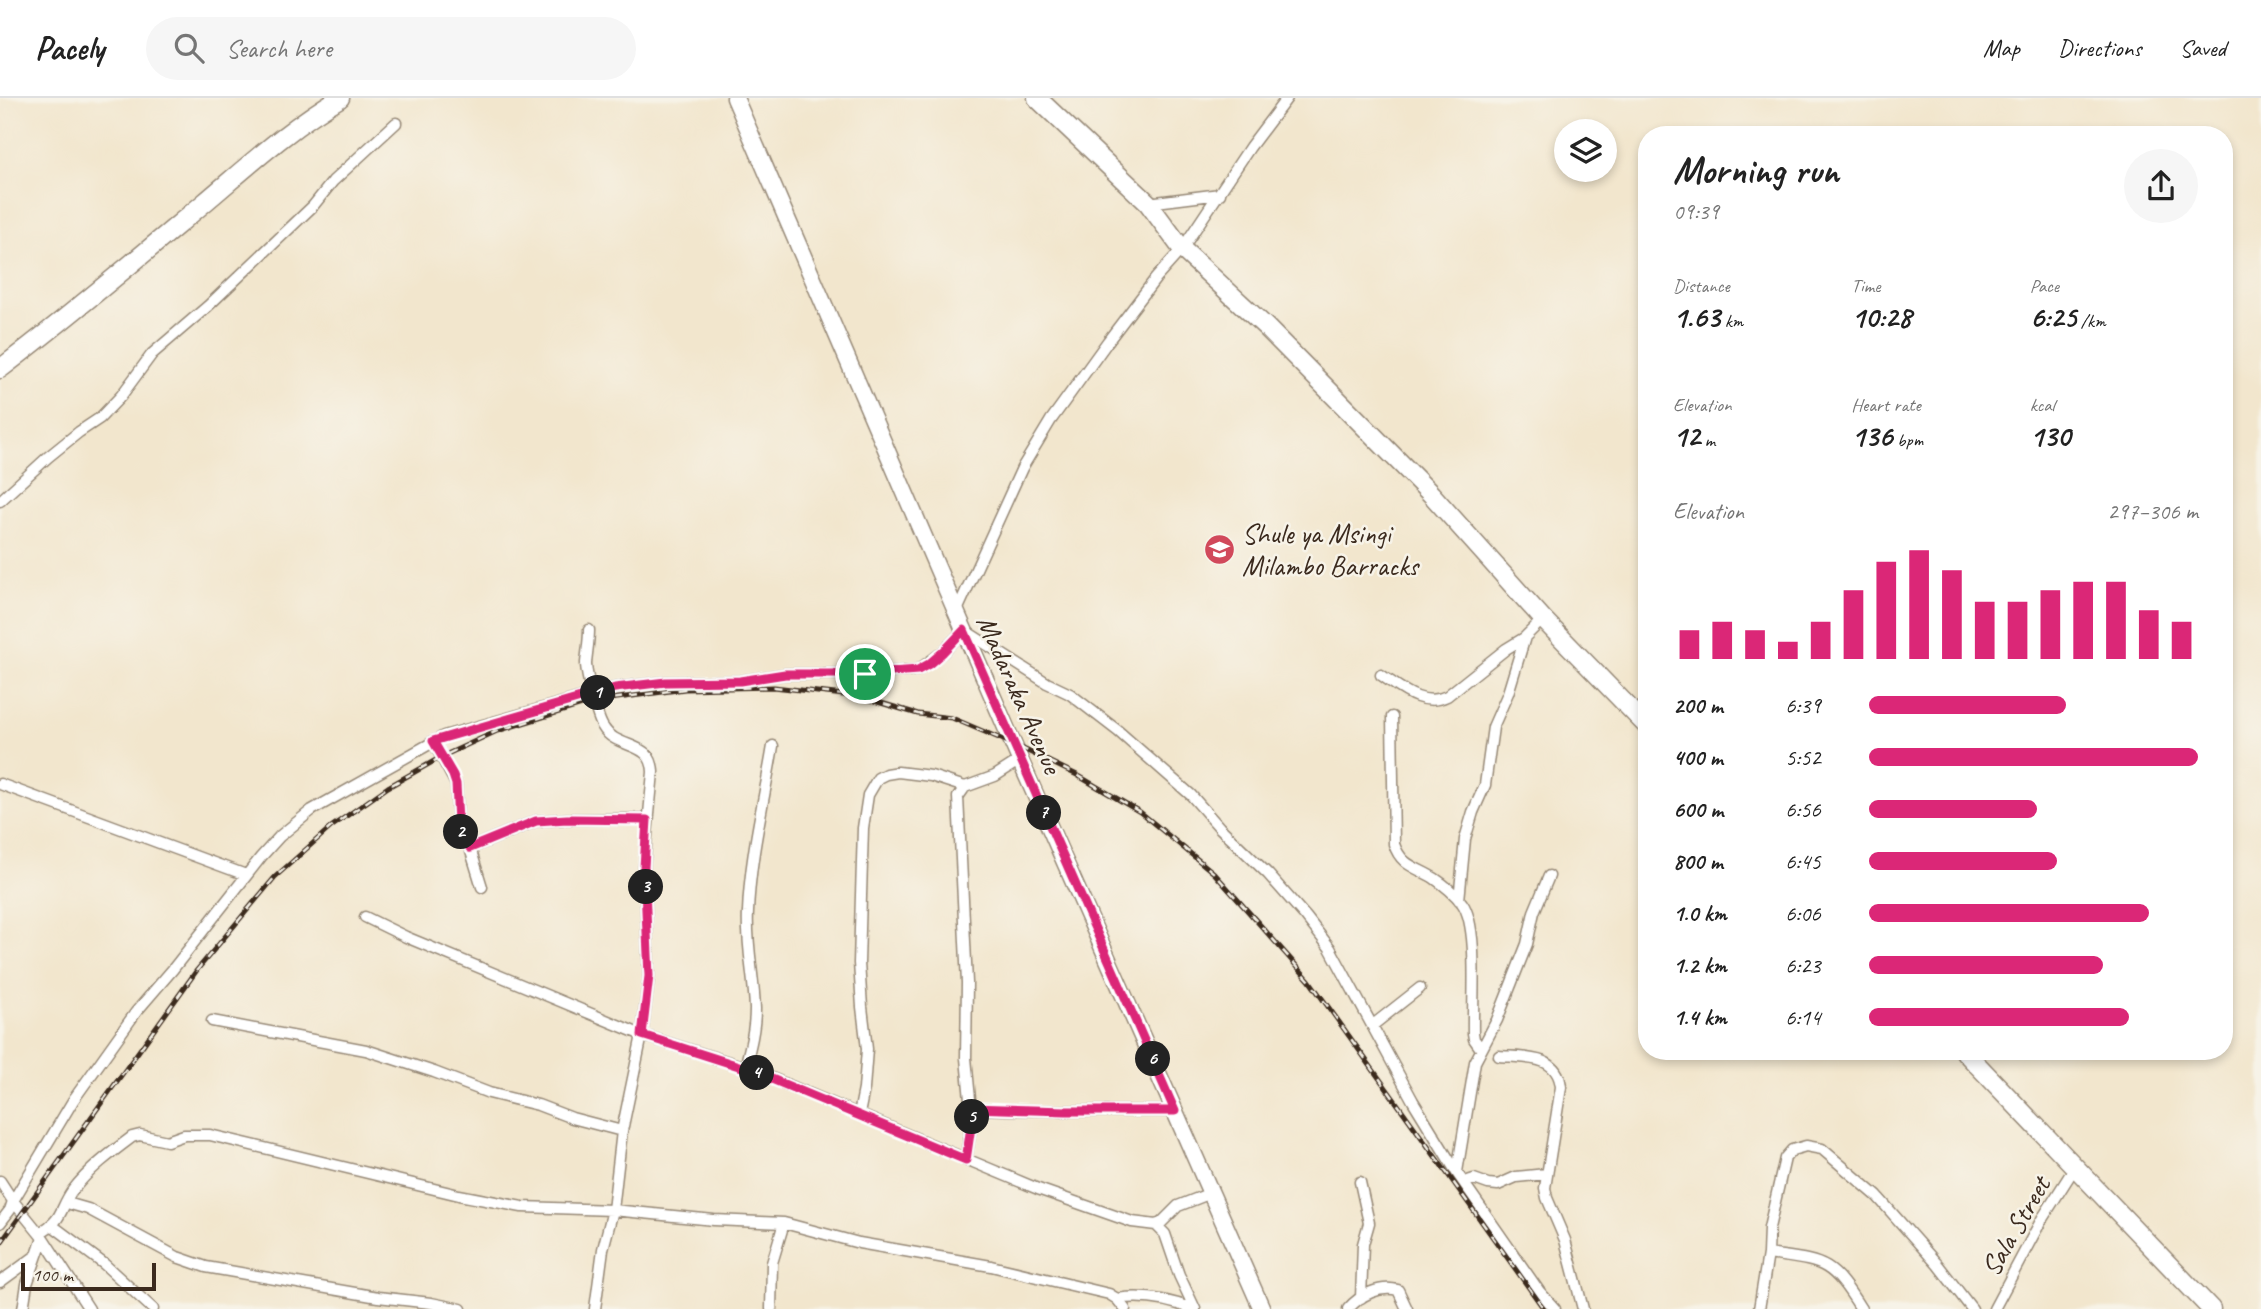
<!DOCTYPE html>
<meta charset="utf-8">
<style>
:root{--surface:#fff;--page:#f6f6f6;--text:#222;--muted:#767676;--line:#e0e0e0;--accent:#db2777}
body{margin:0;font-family:Caveat,sans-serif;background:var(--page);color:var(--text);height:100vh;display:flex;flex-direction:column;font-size:26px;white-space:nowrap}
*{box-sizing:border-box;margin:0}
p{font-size:23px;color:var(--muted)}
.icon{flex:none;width:38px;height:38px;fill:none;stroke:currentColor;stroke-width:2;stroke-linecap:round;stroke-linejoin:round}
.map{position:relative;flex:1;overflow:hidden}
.sheet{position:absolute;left:1638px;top:28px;width:595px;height:934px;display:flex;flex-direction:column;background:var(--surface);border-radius:28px;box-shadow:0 4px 10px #0003}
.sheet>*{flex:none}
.tools{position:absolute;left:1554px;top:21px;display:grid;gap:14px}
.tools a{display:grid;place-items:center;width:63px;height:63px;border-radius:50%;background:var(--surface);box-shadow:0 4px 10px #0003;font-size:35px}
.scale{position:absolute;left:21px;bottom:18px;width:135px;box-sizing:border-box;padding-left:7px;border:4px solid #3b2a1e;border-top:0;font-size:19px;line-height:24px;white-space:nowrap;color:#3b2a1e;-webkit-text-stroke:5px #f7f3e8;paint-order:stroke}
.pin{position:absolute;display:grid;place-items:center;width:60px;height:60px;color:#fff;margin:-30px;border:4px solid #fff;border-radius:50%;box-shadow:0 2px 7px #0007}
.km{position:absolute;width:35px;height:35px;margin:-18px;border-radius:50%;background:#222;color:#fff;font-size:19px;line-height:35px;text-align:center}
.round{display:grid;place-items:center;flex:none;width:74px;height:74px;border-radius:37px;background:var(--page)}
.headline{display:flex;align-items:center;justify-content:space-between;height:119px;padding:0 35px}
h1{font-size:38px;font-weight:700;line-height:52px}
.stats{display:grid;grid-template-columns:repeat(3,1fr);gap:10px;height:119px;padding:7px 35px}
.stats div{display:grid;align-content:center}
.stats b{font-size:30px;font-weight:700}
.stats small{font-size:19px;font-weight:400}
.stats p{font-size:19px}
.chart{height:196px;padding:14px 35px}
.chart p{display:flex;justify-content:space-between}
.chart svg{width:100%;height:126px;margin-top:7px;stroke:var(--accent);stroke-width:6}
ul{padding:0 35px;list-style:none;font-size:23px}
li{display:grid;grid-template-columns:112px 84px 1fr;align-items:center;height:52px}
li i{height:18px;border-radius:9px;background:var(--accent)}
header{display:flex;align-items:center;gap:42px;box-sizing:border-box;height:98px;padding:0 35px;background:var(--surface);border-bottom:2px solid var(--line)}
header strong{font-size:33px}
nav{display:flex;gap:38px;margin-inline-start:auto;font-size:24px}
.search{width:490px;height:63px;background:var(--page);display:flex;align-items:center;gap:18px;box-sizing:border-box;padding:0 24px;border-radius:38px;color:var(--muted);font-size:26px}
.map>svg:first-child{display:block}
</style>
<header>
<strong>Pacely</strong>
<div class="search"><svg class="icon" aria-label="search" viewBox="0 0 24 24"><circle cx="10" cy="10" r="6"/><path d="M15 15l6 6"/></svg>Search here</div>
<nav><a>Map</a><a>Directions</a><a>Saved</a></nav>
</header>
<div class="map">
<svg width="2261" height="1211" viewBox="0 0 2261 1211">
<rect width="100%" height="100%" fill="#f7f3e8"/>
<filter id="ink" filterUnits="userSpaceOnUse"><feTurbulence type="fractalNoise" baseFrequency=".0143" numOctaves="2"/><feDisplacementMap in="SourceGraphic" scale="14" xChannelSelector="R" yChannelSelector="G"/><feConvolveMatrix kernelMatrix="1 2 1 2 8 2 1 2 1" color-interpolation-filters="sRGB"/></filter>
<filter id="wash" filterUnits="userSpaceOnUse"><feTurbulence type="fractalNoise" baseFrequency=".00686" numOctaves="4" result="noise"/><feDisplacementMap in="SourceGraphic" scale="28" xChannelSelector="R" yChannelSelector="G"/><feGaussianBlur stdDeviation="1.57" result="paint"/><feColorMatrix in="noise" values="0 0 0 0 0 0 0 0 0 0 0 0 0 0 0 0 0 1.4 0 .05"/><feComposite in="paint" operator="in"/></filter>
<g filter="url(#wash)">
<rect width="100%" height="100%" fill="#f2e6cd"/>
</g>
<g filter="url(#ink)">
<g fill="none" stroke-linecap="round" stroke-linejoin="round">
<defs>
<path id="street" d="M 1148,105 L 1220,96
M 0,403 L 48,359 L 79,334 L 100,320 L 121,298 L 152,256 L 208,208 L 313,108 L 333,83 L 396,25
M 956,515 L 1022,370 L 1051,322 L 1108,243 L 1156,180 L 1182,151 L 1250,49 L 1287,0
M 589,532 C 589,543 587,554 586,565 C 586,576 597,620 603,629 C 616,652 652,642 653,674 L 644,769 L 649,878 L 642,937 L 622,1033 L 613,1112 L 603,1151 L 595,1211
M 1381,577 C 1401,590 1422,610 1447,598 L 1506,551 L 1524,540
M 1392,619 L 1394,746 C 1401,768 1416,769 1434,780 C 1443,786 1455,796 1462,805 C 1479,828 1472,904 1473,935 L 1474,941 L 1481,951
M 433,643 L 456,686 L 458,724 L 470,750 L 482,789
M 0,686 L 246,777
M 470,750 L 536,723 L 567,721 L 647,721
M 1459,802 L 1465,741 L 1473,714 L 1485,687 L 1493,629 L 1508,595 L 1525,539 L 1543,521
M 365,819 L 406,839 L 642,937 L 745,969 L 1038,1091 L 1132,1124 L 1156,1127 L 1161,1125 L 1178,1108 L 1211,1095
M 212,923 L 366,952 L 434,974 L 489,995 L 538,1007 L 572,1020 L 622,1033
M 1373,927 L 1420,890
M 1499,958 C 1524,960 1558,956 1561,989 L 1545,1090 L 1547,1100 L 1565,1142 L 1583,1211
M 745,969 C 750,950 755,931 755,911 C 754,878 746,846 748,814 C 750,758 764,703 773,648
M 971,1011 L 1066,1013 L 1176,1013
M 859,1016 L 864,991 L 867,951 L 862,909 L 859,865 L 863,730 L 868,697 L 878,680 L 886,676 L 898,674 L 931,678 L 965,689
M 966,1061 L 972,1022 L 966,960 L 967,885 L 958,699 L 965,689 L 995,678 L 1020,662
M 1457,1074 L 1475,964 L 1497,922 L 1527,846 L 1534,814 L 1549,778
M 0,1083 L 13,1103 L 43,1140 L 89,1211
M 1360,1084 L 1369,1125 L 1363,1146 L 1361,1200
M 1465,1084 L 1474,1081 L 1488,1086 L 1498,1087 L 1516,1079 L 1546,1076
M 67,1105 L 88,1111 L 177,1159 L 206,1169 L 378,1199 L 431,1205 L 461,1211
M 0,1125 L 10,1112 L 13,1103 L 74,1001 L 136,914 L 173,871 L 261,759 L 280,738 L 312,712 L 444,638 L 615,590 L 666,584 L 740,583 L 785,576 L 865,576 L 918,572 L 943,554 L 964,532 L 1047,585 L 1070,596 L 1118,633 L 1191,697 L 1220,730 L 1268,776 L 1306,819 L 1330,850 L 1413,1003 L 1457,1075 L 1539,1193 L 1555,1211
M 1156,1127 L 1165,1136 L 1179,1177 L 1195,1211
M 53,1128 L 104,1166 L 153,1211
M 39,1135 C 64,1122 59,1111 73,1092 C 89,1071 112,1054 132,1039 L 140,1037 L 167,1043 L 184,1037 L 210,1037 L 459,1097 L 522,1109 L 613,1112 L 714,1122 L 784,1125 L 859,1145 L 991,1168 L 1109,1196 L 1117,1201 L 1125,1211
M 1768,1156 C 1824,1164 1830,1161 1861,1211
M 0,1184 L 37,1157
M 1117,1201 C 1144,1197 1167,1201 1192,1211
M 23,1211 L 27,1186 L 43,1140
M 771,1211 L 772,1165 L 784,1125
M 1348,1211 C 1360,1197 1380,1187 1398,1192 L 1407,1211
M 1759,1211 L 1768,1156 L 1769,1130 L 1785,1060 L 1792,1052 L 1806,1048 L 1822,1051 L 1877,1098 L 1938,1167 L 1972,1211
M 1994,1211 L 2042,1121 L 2075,1069"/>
<path id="primary" d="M 735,0 L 1020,662 L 1262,1211"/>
<path id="highway" d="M 1037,0 L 1148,105 L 1182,151 L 1266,229 L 1431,396 L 1543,521 L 1647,628
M 0,271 C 70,218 137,161 204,105 C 248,68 290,29 340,0
M 1965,954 L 2211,1211"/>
</defs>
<use href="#street" stroke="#968876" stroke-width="13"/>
<use href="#primary" stroke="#968876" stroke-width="19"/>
<use href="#highway" stroke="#968876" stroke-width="21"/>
<use href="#street" stroke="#fff" stroke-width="10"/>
<use href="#primary" stroke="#fff" stroke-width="16"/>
<use href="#highway" stroke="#fff" stroke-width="18"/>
<defs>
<path id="rail" d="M 0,1146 L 197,872 L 275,779 L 331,729 L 388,689 L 443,658 L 497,633 L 595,603 L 685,591 L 774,589 L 861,599 L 918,616 L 952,620 L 1013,646 L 1077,677 L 1140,714 L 1214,775 L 1309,882 L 1544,1211"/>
</defs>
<use href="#rail" stroke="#3b2a1e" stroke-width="5"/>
<use href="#rail" stroke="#f7f3e8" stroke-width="2.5" stroke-dasharray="8" stroke-linecap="butt"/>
</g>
</g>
<g fill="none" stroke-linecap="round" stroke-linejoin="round" filter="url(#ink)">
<defs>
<path id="route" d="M 964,532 L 1175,1013 L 1066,1013 L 971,1010 L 972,1022 L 966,1062 L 745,970 L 642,937 L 649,878 L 644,769 L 647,722 L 567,721 L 536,723 L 470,750 L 458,724 L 456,686 L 453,677 L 433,643 L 615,590 L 666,584 L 740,583 L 785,576 L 865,576 L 918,572 L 929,566 L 943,554 Z"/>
</defs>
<use href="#route" stroke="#fff" stroke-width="14"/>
<use href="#route" stroke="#db2777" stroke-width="9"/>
</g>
<defs>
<symbol id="school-disc" viewBox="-11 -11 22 22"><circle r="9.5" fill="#d1495b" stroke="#f7f3e8"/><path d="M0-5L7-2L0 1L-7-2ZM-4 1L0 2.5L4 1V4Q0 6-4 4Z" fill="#fff"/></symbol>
</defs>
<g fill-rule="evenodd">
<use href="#school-disc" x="1202" y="434" width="35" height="35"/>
</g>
<g text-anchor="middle" stroke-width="5" stroke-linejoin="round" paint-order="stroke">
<g font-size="28" fill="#3b2a1e" stroke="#f7f3e8" text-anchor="start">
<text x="1242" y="445">Shule ya Msingi<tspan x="1242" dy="32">Milambo Barracks</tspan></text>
</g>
<g font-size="28" fill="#3b2a1e" stroke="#f7f3e8">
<text transform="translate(1020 596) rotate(66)" y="10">Madaraka Avenue</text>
<text transform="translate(2015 1128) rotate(-60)" y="10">Sala Street</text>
</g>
</g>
</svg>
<div class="tools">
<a><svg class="icon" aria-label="layers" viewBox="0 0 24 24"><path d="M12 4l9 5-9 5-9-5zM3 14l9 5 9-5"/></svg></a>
</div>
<div class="scale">100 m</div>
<div class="pin" style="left:865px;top:576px;background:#1e9e55"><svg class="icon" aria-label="arrive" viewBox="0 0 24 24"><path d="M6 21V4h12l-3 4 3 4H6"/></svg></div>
<b class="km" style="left:598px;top:595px">1</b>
<b class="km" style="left:461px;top:734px">2</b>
<b class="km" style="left:646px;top:789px">3</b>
<b class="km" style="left:757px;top:975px">4</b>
<b class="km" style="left:972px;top:1019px">5</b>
<b class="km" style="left:1153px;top:961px">6</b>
<b class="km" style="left:1044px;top:715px">7</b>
<section class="sheet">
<div class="headline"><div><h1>Morning run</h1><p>09:39</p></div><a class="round"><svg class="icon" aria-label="share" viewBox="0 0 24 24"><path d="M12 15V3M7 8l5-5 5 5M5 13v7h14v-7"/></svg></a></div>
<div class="stats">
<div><p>Distance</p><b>1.63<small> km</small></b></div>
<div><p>Time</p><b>10:28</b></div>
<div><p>Pace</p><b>6:25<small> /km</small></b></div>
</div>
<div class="stats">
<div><p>Elevation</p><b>12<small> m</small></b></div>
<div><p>Heart rate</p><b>136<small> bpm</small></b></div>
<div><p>kcal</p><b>130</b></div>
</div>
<div class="chart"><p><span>Elevation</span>297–306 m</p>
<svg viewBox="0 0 160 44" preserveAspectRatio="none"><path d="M5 44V34M15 44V31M25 44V34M35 44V38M45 44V31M55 44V20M65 44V10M75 44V6M85 44V13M95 44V24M105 44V24M115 44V20M125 44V17M135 44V17M145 44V27M155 44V31"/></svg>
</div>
<ul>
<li><b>200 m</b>6:39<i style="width:60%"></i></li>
<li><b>400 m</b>5:52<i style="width:100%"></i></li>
<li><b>600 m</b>6:56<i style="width:51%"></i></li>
<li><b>800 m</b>6:45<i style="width:57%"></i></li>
<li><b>1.0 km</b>6:06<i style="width:85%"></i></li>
<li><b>1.2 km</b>6:23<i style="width:71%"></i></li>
<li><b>1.4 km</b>6:14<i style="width:79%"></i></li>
</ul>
</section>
</div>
